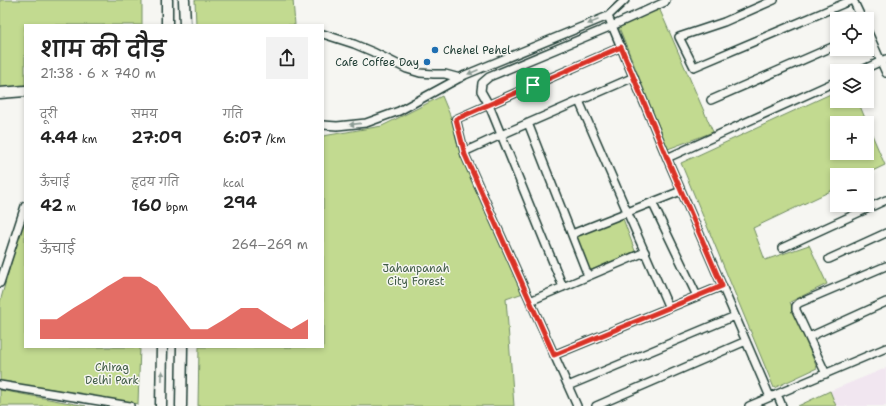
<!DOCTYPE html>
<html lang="hi">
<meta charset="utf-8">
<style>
:root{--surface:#fff;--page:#f2f2f2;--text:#222;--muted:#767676;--accent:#d93025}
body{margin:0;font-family:"Shantell Sans","Playpen Sans Deva",sans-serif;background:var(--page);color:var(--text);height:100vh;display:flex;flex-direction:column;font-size:15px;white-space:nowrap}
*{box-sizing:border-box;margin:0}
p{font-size:13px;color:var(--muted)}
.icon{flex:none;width:22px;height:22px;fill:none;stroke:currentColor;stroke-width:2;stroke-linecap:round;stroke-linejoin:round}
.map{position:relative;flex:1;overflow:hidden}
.sheet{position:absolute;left:24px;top:24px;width:300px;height:324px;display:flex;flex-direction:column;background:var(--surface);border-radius:0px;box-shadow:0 2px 6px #0003}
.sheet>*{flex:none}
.controls{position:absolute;left:830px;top:12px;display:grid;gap:8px}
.controls a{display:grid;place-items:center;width:44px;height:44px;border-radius:0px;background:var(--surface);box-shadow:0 2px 6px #0003;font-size:20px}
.pin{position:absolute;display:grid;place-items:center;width:34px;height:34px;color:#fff;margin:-17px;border-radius:8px;box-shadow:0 2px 6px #0006}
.round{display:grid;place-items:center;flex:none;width:42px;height:42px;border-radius:0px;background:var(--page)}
.overview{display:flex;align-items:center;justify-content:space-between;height:68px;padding:0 16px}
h1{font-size:22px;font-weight:600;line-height:30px}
.stats{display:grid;grid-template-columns:repeat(3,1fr);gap:6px;height:68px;padding:4px 16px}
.stats div{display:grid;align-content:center}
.stats b{font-size:17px;font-weight:600}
.stats small{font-size:11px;font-weight:400}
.stats p{font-size:11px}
.chart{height:112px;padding:8px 16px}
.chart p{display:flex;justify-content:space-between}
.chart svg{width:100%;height:72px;margin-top:4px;fill:var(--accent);opacity:.7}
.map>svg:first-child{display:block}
</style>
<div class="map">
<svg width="886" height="406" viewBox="0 0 886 406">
<rect width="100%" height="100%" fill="#f6f6f2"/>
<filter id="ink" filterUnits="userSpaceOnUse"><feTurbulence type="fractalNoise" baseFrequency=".025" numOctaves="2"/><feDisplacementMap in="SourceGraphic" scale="8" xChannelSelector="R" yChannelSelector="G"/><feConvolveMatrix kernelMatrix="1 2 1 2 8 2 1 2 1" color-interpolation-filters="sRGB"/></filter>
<g filter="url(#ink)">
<path fill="#f1e6f0" d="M 886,368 L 886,406 L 836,406 L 830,391 Z"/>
<path fill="#c2da90" stroke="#708c62" d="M 0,0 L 142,0 L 142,25 L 25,25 L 25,86 L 0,89 Z
M 195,0 L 293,0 L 295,25 L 196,25 Z
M 659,8 L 713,132 L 668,149 L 618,25 Z
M 837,91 L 837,101 L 858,101 L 867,123 L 837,123 L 837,153 L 867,153 L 867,123 L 885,165 L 864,175 L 837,175 L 837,188 L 753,228 L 765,260 L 809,245 L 827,284 L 790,302 L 817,368 L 774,388 L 681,163 Z
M 442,96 L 452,120 L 465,155 L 526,292 L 506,299 L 514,406 L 198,406 L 199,347 L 323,347 L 323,136 L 382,126 Z
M 25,213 L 25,347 L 140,347 L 138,404 L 52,389 L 0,383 L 0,302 Z
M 622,216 L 635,251 L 589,271 L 576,236 Z
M 0,390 L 86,406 L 0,406 Z
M 830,391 L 836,406 L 798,406 Z"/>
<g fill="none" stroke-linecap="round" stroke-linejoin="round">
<defs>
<path id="street" d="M 774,0 L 724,22 L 679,37 L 694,67 L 852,0
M 853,0 L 862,19
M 608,16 L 667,158 L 837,81
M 867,30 L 886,73
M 323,34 L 354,44 L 373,52 L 407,69 L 420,73 L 434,74 L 445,74 L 460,78
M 860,71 L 886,59
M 711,100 L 837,45
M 579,101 L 669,308
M 528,123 L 588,276
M 323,125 L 337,126 L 366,123 L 399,111 L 465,75 L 608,16 L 625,0
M 464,152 L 501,135 L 634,77
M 667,158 L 770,397
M 652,202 L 697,296
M 572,234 L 681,191
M 782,248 L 886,200
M 829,259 L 886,233
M 0,283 L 25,206
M 563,287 L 489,105 L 481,91 L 482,83 L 489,77 L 612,26 L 665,2 L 666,0
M 530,301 L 563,287 L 645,252
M 809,337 L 886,302
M 554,355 L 722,286
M 826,374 L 796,310 L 796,306 L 799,303 L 886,266
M 0,385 L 130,406
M 568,386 L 735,316
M 777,394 L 782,406
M 577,406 L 465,155 L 456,119 L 621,47
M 596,406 L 746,341
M 749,406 L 886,348"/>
<path id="secondary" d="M 167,0 L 167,25
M 184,0 L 185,25
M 0,93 L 25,91
M 161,406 L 162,347
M 181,406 L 182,347"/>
</defs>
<use href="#street" stroke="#1f3d34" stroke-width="10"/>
<use href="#secondary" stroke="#1f3d34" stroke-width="13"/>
<use href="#street" stroke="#f6f6f2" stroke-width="7"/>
<use href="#secondary" stroke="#f6f6f2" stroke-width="10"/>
</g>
<defs><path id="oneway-solid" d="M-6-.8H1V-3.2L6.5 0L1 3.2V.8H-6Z"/></defs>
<g fill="#8a9a93">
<use href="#oneway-solid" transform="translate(593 22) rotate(158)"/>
<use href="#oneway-solid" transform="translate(473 72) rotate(157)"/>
<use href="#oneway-solid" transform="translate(355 124) rotate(174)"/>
<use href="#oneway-solid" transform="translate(162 376) rotate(-89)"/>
</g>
</g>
<g fill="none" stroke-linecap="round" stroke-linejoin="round" filter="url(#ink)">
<defs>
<path id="route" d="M 621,47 L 667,158 L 722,286 L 554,355 L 465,155 L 456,119 Z"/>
</defs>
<use href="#route" stroke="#fff" stroke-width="8"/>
<use href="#route" stroke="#d93025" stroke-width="5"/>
</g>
<g fill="#1f6fb2" stroke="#f6f6f2" stroke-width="1.5">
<circle cx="435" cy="50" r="4"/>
<circle cx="427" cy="62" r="4"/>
</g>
<g text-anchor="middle" stroke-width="3" stroke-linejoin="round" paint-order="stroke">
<g font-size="11" fill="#1f3d34" stroke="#f6f6f2" text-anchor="start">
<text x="443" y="54">Chehel Pehel</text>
<text x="419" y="66" text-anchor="end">Cafe Coffee Day</text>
</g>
<g font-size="11" fill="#405c46" stroke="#f6f6f2">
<text x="416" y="272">Jahanpanah<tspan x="416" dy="13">City Forest</tspan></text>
<text x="112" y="371">Chirag<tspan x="112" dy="13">Delhi Park</tspan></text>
</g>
</g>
</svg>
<div class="controls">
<a><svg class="icon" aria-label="locate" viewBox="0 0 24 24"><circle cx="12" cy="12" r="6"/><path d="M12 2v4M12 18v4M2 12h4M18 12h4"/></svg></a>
<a><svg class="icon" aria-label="layers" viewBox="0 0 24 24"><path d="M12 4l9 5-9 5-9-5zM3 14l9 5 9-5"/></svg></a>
<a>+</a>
<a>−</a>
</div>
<div class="pin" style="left:533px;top:85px;background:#1e9e55"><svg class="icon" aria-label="arrive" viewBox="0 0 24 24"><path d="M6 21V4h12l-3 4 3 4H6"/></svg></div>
<section class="sheet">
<div class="overview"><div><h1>शाम की दौड़</h1><p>21:38 · 6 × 740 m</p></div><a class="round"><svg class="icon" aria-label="share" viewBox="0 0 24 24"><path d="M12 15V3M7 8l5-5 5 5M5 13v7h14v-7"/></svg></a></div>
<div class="stats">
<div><p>दूरी</p><b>4.44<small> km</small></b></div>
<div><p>समय</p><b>27:09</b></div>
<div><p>गति</p><b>6:07<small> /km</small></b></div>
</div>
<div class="stats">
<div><p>ऊँचाई</p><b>42<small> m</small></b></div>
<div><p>हृदय गति</p><b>160<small> bpm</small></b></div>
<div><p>kcal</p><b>294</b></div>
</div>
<div class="chart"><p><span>ऊँचाई</span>264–269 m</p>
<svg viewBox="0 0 160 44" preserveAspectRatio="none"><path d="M0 44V32L10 32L20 25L30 19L40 12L50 6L60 6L70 12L80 25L90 38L100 38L110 32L120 25L130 25L140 32L150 38L160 32V44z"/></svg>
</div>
</section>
</div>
